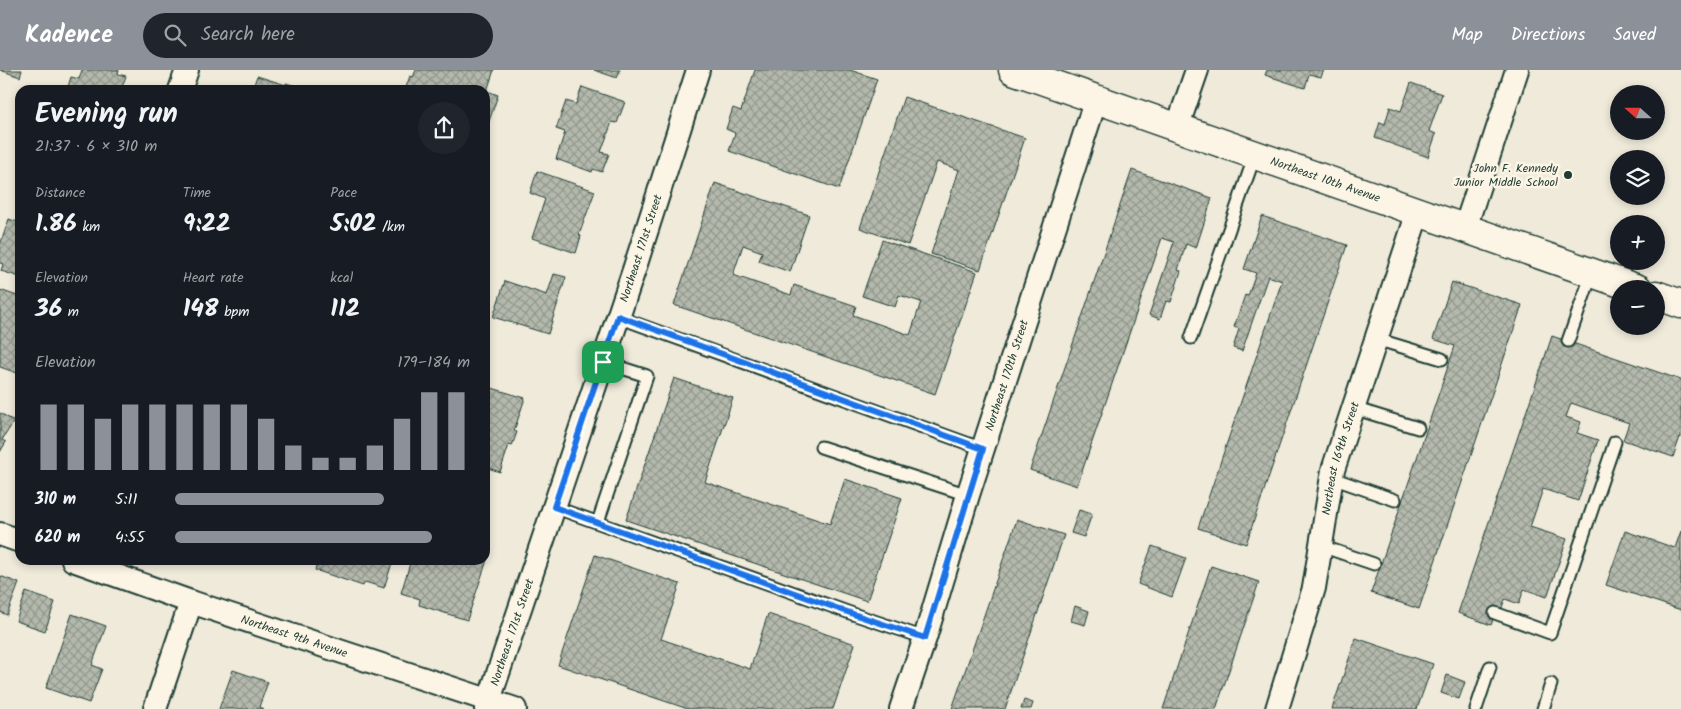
<!DOCTYPE html>
<meta charset="utf-8">
<style>
:root{--surface:#171b24;--page:#20242c;--text:#f1f3f6;--muted:#9ea1a6;--accent:#8c9099}
body{margin:0;font-family:Kalam,sans-serif;background:var(--page);color:var(--text);height:100vh;display:flex;flex-direction:column;font-size:19px;white-space:nowrap}
*{box-sizing:border-box;margin:0}
p{font-size:16px;color:var(--muted)}
.icon{flex:none;width:28px;height:28px;fill:none;stroke:currentColor;stroke-width:2;stroke-linecap:round;stroke-linejoin:round}
.map{position:relative;flex:1;overflow:hidden}
.details{position:absolute;left:15px;top:15px;width:475px;height:480px;display:flex;flex-direction:column;background:var(--surface);border-radius:15px;box-shadow:0 2px 8px #0003}
.details>*{flex:none}
.needle{width:32px;rotate:291deg}
.fabs{position:absolute;left:1610px;top:15px;display:grid;gap:10px}
.fabs a{display:grid;place-items:center;width:55px;height:55px;border-radius:50%;background:var(--surface);box-shadow:0 2px 8px #0003;font-size:25px}
.pin{position:absolute;display:grid;place-items:center;width:42px;height:42px;color:#fff;margin:-21px;border-radius:10px;box-shadow:0 2px 8px #0006}
.round{display:grid;place-items:center;flex:none;width:52px;height:52px;border-radius:26px;background:var(--page)}
.summary{display:flex;align-items:center;justify-content:space-between;height:85px;padding:0 20px}
h1{font-size:28px;font-weight:700;line-height:38px}
.figures{display:grid;grid-template-columns:repeat(3,1fr);gap:8px;height:85px;padding:5px 20px}
.figures div{display:grid;align-content:center}
.figures b{font-size:25px;font-weight:700}
.figures small{font-size:14px;font-weight:400}
.figures p{font-size:14px}
.chart{height:140px;padding:10px 20px}
.chart p{display:flex;justify-content:space-between}
.chart svg{width:100%;height:90px;margin-top:5px;stroke:var(--accent);stroke-width:6}
ul{padding:0 20px;list-style:none;font-size:16px}
li{display:grid;grid-template-columns:80px 60px 1fr;align-items:center;height:38px}
li i{height:12px;border-radius:6px;background:var(--accent)}
header{display:flex;align-items:center;gap:30px;box-sizing:border-box;height:70px;padding:0 25px;background:var(--accent);color:#fff}
header strong{font-size:24px}
nav{display:flex;gap:28px;margin-inline-start:auto;font-size:18px}
.search{width:350px;height:45px;background:var(--page);display:flex;align-items:center;gap:12px;box-sizing:border-box;padding:0 18px;border-radius:28px;color:var(--muted);font-size:19px}
.map>svg:first-child{display:block}
</style>
<header>
<strong>Kadence</strong>
<div class="search"><svg class="icon" aria-label="search" viewBox="0 0 24 24"><circle cx="10" cy="10" r="6"/><path d="M15 15l6 6"/></svg>Search here</div>
<nav><a>Map</a><a>Directions</a><a>Saved</a></nav>
</header>
<div class="map">
<svg width="1681" height="639" viewBox="0 0 1681 639">
<defs>
<pattern id="building-cross-hatch" width="8" height="8" patternUnits="userSpaceOnUse" patternTransform="scale(1.25)"><rect width="8" height="8" fill="#b5b9ad"/><path d="M0 0l8 8M0 8l8-8" fill="none" stroke="#93988e"/></pattern>
</defs>
<rect width="100%" height="100%" fill="#efeada"/>
<filter id="ink" filterUnits="userSpaceOnUse"><feTurbulence type="fractalNoise" baseFrequency=".02" numOctaves="2"/><feDisplacementMap in="SourceGraphic" scale="10" xChannelSelector="R" yChannelSelector="G"/><feConvolveMatrix kernelMatrix="1 2 1 2 8 2 1 2 1" color-interpolation-filters="sRGB"/></filter>
<g filter="url(#ink)">
<path fill="url(#building-cross-hatch)" stroke="#1f3d34" d="M 0,0 L 22,0 L 20,7 Z
M 82,0 L 119,0 L 118,4 L 126,6 L 121,20 L 67,20 L 71,7 L 79,9 Z
M 416,0 L 494,0 L 487,21 L 498,25 L 485,63 L 485,20 L 405,20 L 410,6 L 413,7 Z
M 594,0 L 620,0 L 617,8 Z
M 755,0 L 850,0 L 877,9 L 839,119 L 729,81 L 735,63 L 726,59 L 733,38 L 741,41 Z
M 1267,0 L 1324,0 L 1321,7 L 1309,4 L 1305,18 L 1265,5 Z
M 257,6 L 286,15 L 286,13 L 310,20 L 252,20 Z
M 1411,13 L 1442,24 L 1429,61 L 1436,64 L 1428,87 L 1375,68 L 1380,52 L 1385,54 L 1390,37 L 1401,41 Z
M 582,17 L 625,32 L 617,53 L 612,52 L 601,82 L 609,84 L 602,102 L 593,99 L 592,102 L 556,89 L 565,62 L 556,59 L 566,31 L 576,34 Z
M 904,27 L 1025,68 L 980,200 L 931,184 L 959,100 L 937,92 L 908,175 L 860,158 Z
M 1132,100 L 1212,128 L 1196,178 L 1186,174 L 1178,200 L 1181,201 L 1171,232 L 1166,231 L 1160,249 L 1149,245 L 1174,172 L 1162,168 L 1077,416 L 1030,400 Z
M 537,101 L 595,121 L 579,165 L 581,166 L 576,183 L 532,168 L 545,129 L 530,123 Z
M 715,113 L 809,145 L 790,202 L 759,191 L 762,182 L 743,175 L 733,205 L 791,225 L 794,215 L 856,236 L 853,245 L 910,265 L 921,232 L 899,225 L 895,237 L 862,226 L 882,170 L 977,202 L 935,324 L 674,235 Z
M 1262,146 L 1347,175 L 1246,474 L 1198,458 L 1282,211 L 1268,206 L 1242,281 L 1233,278 L 1239,259 L 1234,257 L 1245,225 L 1248,226 L 1256,203 L 1244,199 Z
M 9,149 L 20,153 L 20,207 L 1,201 L 3,194 L 0,193 L 0,175 Z
M 554,204 L 566,207 L 548,264 L 493,247 L 505,211 L 547,225 Z
M 1452,212 L 1522,235 L 1419,539 L 1371,523 L 1455,276 L 1433,269 Z
M 0,220 L 20,227 L 20,304 L 0,297 Z
M 1552,266 L 1681,310 L 1681,368 L 1680,367 L 1673,387 L 1623,370 L 1629,353 L 1571,333 L 1566,347 L 1581,352 L 1577,363 L 1598,370 L 1578,431 L 1543,419 L 1530,457 L 1567,469 L 1547,527 L 1524,519 L 1519,534 L 1505,529 L 1500,543 L 1496,542 L 1491,555 L 1458,543 Z
M 674,308 L 733,328 L 705,412 L 830,454 L 845,409 L 902,428 L 867,531 L 626,450 Z
M 485,316 L 525,328 L 514,361 L 517,362 L 512,376 L 509,375 L 500,402 L 485,397 Z
M 0,343 L 14,351 L 2,370 L 6,372 L 0,382 Z
M 1079,440 L 1092,444 L 1084,467 L 1071,463 Z
M 1017,449 L 1064,465 L 1005,639 L 952,639 Z
M 1625,461 L 1675,478 L 1681,461 L 1681,540 L 1606,515 Z
M 1152,476 L 1186,488 L 1172,527 L 1138,514 Z
M 595,485 L 680,514 L 661,569 L 750,599 L 768,544 L 855,574 L 833,639 L 688,639 L 558,595 Z
M 318,490 L 393,490 L 384,518 L 365,512 L 363,516 L 315,500 Z
M 411,490 L 487,490 L 467,550 L 419,535 L 420,529 L 401,523 Z
M 1211,496 L 1259,512 L 1216,639 L 1163,639 Z
M 0,506 L 19,513 L 7,545 L 0,542 Z
M 26,522 L 55,532 L 45,561 L 16,551 Z
M 1075,536 L 1089,541 L 1085,555 L 1071,551 Z
M 72,544 L 106,556 L 92,595 L 102,599 L 89,633 L 46,618 Z
M 1356,568 L 1433,594 L 1417,639 L 1332,639 Z
M 233,600 L 268,612 L 259,637 L 264,639 L 219,639 Z
M 1447,605 L 1465,612 L 1459,629 L 1441,623 Z
M 1024,630 L 1033,633 L 1031,639 L 1021,639 Z"/>
<g fill="none" stroke-linecap="round" stroke-linejoin="round">
<defs>
<path id="service" d="M 618,247 L 983,379
M 1191,268 L 1255,85
M 1376,269 L 1442,289
M 1568,271 L 1592,203
M 1353,338 L 1418,358
M 821,377 L 968,425
M 1332,408 L 1395,430
M 554,437 L 853,544 L 925,568
M 598,452 L 647,306 L 603,292
M 1321,476 L 1374,494
M 1495,543 L 1550,563 L 1615,372
M 1476,639 L 1490,597
M 1543,639 L 1551,614"/>
<g id="minor">
<path d="M 180,20 L 187,0"/>
<path d="M 1177,58 L 1197,0"/>
<path d="M 1465,158 L 1517,0"/>
<path d="M 0,464 L 20,471"/>
<path id="s1" d="M 73,490 L 191,532 L 515,639"/>
<path d="M 155,639 L 191,532"/>
<path id="s2" d="M 486,639 L 634,200 L 698,0"/>
<path id="s3" d="M 901,639 L 925,568 L 968,425 L 1096,29"/>
<path id="s4" d="M 1277,639 L 1314,518 L 1333,400 L 1418,142"/>
</g>
<g id="tertiary">
<path id="s5" d="M 1013,0 L 1638,219"/>
<path d="M 1656,225 L 1681,234"/>
</g>
</defs>
<use href="#service" stroke="#1f3d34" stroke-width="15"/>
<use href="#minor" stroke="#1f3d34" stroke-width="26"/>
<use href="#tertiary" stroke="#1f3d34" stroke-width="31"/>
<use href="#service" stroke="#fcf5e5" stroke-width="11"/>
<use href="#minor" stroke="#fcf5e5" stroke-width="22"/>
<use href="#tertiary" stroke="#fcf5e5" stroke-width="28"/>
</g>
</g>
<g fill="none" stroke-linecap="round" stroke-linejoin="round" filter="url(#ink)">
<defs>
<path id="route" d="M 618,246 L 983,379 L 925,568 L 853,544 L 554,437 Z"/>
</defs>
<use href="#route" stroke="#fff" stroke-width="10"/>
<use href="#route" stroke="#1a73e8" stroke-width="6"/>
</g>
<circle fill="#1f3d34" stroke="#fcf5e5" stroke-width="2" cx="1568" cy="105" r="5"/>
<g text-anchor="middle" stroke-width="5" stroke-linejoin="round" paint-order="stroke">
<g font-size="12" fill="#1f3d34" stroke="#fcf5e5" text-anchor="end">
<text x="1558" y="102">John F. Kennedy<tspan x="1558" dy="14">Junior Middle School</tspan></text>
</g>
<g font-size="12" fill="#1f3d34" stroke="#fcf5e5">
<text dy="4" stroke="none"><textPath href="#s5" startOffset="331">Northeast 10th Avenue</textPath></text>
<text dy="4" stroke="none"><textPath href="#s2" startOffset="486">Northeast 171st Street</textPath></text>
<text dy="4" stroke="none"><textPath href="#s3" startOffset="350">Northeast 170th Street</textPath></text>
<text dy="4" stroke="none"><textPath href="#s4" startOffset="259">Northeast 169th Street</textPath></text>
<text dy="4" stroke="none"><textPath href="#s2" startOffset="81">Northeast 171st Street</textPath></text>
<text dy="4" stroke="none"><textPath href="#s1" startOffset="234">Northeast 9th Avenue</textPath></text>
</g>
</g>
</svg>
<div class="fabs">
<a><svg class="needle" viewBox="-14 -14 28 28"><path d="M0-13l5 13h-10z" fill="#e53935"/><path d="M0 13l5-13h-10z" fill="#9ea1a6"/></svg></a>
<a><svg class="icon" aria-label="layers" viewBox="0 0 24 24"><path d="M12 4l9 5-9 5-9-5zM3 14l9 5 9-5"/></svg></a>
<a>+</a>
<a>−</a>
</div>
<div class="pin" style="left:603px;top:292px;background:#1e9e55"><svg class="icon" aria-label="arrive" viewBox="0 0 24 24"><path d="M6 21V4h12l-3 4 3 4H6"/></svg></div>
<section class="details">
<div class="summary"><div><h1>Evening run</h1><p>21:37 · 6 × 310 m</p></div><a class="round"><svg class="icon" aria-label="share" viewBox="0 0 24 24"><path d="M12 15V3M7 8l5-5 5 5M5 13v7h14v-7"/></svg></a></div>
<div class="figures">
<div><p>Distance</p><b>1.86<small> km</small></b></div>
<div><p>Time</p><b>9:22</b></div>
<div><p>Pace</p><b>5:02<small> /km</small></b></div>
</div>
<div class="figures">
<div><p>Elevation</p><b>36<small> m</small></b></div>
<div><p>Heart rate</p><b>148<small> bpm</small></b></div>
<div><p>kcal</p><b>112</b></div>
</div>
<div class="chart"><p><span>Elevation</span>179–184 m</p>
<svg viewBox="0 0 160 44" preserveAspectRatio="none"><path d="M5 44V12M15 44V12M25 44V19M35 44V12M45 44V12M55 44V12M65 44V12M75 44V12M85 44V19M95 44V32M105 44V38M115 44V38M125 44V32M135 44V19M145 44V6M155 44V6"/></svg>
</div>
<ul>
<li><b>310 m</b>5:11<i style="width:71%"></i></li>
<li><b>620 m</b>4:55<i style="width:87%"></i></li>
</ul>
</section>
</div>
